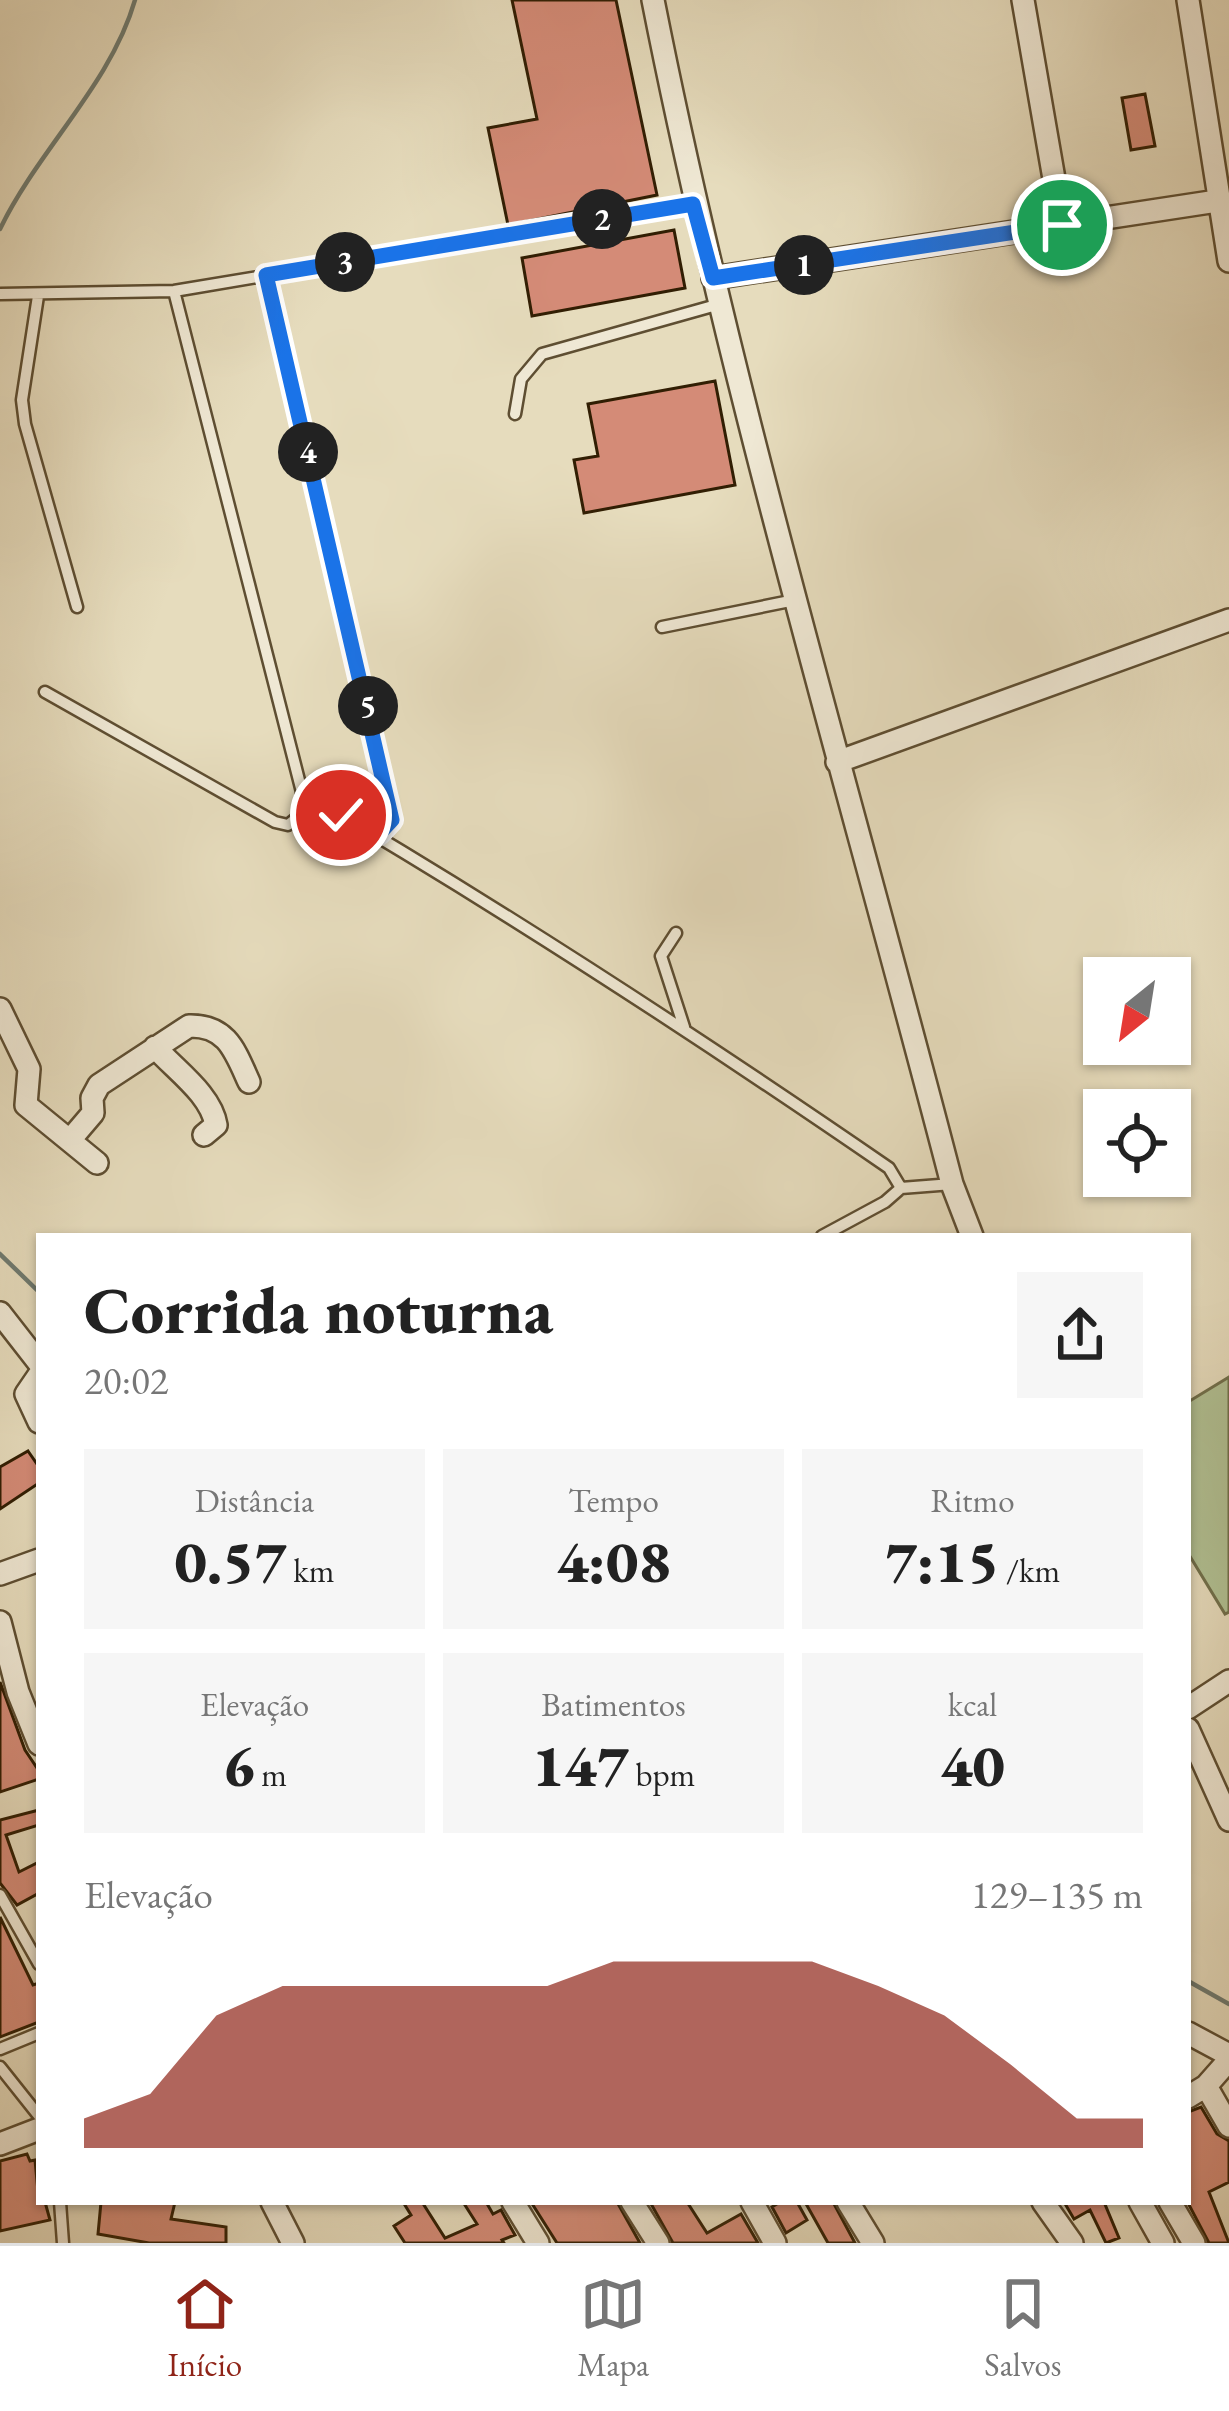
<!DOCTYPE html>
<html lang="pt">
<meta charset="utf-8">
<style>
:root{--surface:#fff;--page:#f6f6f6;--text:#222;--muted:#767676;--line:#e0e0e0;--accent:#8f2418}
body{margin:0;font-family:"EB Garamond",serif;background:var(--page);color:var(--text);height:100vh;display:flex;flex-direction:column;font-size:45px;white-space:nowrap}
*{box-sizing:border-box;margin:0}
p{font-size:39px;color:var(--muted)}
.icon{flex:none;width:66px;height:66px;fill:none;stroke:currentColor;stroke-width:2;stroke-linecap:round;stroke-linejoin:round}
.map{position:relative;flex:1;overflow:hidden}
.side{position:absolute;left:36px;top:1233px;width:1155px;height:972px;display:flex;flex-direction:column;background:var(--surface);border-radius:0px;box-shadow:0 3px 9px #0004}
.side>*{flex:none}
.needle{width:78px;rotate:210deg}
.controls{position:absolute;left:1083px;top:957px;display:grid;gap:24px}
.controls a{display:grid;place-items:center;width:108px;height:108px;border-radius:0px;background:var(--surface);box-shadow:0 3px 9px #0004;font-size:60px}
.pin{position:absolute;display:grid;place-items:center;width:102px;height:102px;color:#fff;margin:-51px;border:6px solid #fff;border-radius:50%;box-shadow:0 3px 12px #0007}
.km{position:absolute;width:60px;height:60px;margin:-30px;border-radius:50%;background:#222;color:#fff;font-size:33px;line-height:60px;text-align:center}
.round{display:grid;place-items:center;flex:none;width:126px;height:126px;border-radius:0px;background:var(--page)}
.overview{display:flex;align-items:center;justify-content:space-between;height:204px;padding:0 48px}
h1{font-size:66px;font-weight:800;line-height:90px}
.figures{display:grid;grid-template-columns:repeat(3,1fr);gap:18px;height:204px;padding:12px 48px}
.figures div{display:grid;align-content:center;border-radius:0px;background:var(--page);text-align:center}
.figures b{font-size:60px;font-weight:800}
.figures small{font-size:33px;font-weight:400}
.figures p{font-size:33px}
.chart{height:336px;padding:24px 48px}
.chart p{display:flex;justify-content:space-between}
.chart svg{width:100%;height:216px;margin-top:12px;fill:var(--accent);opacity:.7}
.menu{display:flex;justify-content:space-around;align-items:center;height:168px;border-top:3px solid var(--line);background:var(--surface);font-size:33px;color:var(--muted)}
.menu a{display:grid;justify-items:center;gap:6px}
.menu .on{color:var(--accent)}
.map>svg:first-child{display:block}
</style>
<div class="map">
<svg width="1229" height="2243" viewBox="0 0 1229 2243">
<rect width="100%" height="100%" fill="#e6dcbd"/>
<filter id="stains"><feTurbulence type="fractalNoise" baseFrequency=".00167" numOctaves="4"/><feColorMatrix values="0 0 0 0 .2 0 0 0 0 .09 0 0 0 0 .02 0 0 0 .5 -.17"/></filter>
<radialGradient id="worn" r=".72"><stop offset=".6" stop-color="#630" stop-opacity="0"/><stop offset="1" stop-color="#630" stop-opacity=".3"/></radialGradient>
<path fill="#b1c194" stroke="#71704c" stroke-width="3" d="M 1229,1377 L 1229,1612 L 1225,1614 L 1188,1553 L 1188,1402 Z"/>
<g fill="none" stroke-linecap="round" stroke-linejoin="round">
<path stroke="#6f7b71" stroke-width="4.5" d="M 0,229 C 38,150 111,84 135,0
M 0,1254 L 39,1292
M 1188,1981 L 1229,2004"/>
</g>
<path fill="#d48b77" stroke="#311e03" stroke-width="3" d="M 512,0 L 616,0 L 657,195 L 508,225 L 488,128 L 537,119 Z
M 1145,94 L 1155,146 L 1131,150 L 1122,98 Z
M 674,230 L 685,288 L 532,316 L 522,258 Z
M 715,381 L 735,485 L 584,513 L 574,460 L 598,456 L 588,404 Z
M 28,1451 L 39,1467 L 39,1483 L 0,1509 L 0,1467 Z
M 0,1682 L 25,1750 L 39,1771 L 39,1779 L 0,1792 Z
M 39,1810 L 39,1825 L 6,1835 L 19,1872 L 39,1862 L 39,1893 L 17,1905 L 0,1883 L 0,1820 Z
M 0,1917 L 33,1985 L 39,1983 L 39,2022 L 0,2037 Z
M 1201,2107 L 1217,2134 L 1229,2141 L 1229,2182 L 1209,2192 L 1229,2243 L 1209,2243 L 1188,2203 L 1188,2112 Z
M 27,2154 L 30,2161 L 35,2160 L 39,2202 L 45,2202 L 50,2220 L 0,2231 L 0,2161 Z
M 101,2202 L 175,2202 L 171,2219 L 226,2227 L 226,2243 L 149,2243 L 98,2234 Z
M 403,2202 L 422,2202 L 445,2238 L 477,2224 L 463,2202 L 486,2202 L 493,2214 L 501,2210 L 515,2235 L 502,2240 L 504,2243 L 405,2243 L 394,2226 L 411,2215 Z
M 531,2202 L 617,2202 L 640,2243 L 557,2243 Z
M 650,2202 L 687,2202 L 707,2233 L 741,2214 L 758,2243 L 673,2243 Z
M 780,2202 L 797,2202 L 807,2220 L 786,2233 L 772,2207 Z
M 805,2202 L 833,2202 L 855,2243 L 828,2243 Z
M 1064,2202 L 1104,2202 L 1119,2238 L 1106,2243 L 1090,2210 L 1074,2219 Z"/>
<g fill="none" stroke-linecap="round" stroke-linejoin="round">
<defs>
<path id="lane" d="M 266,275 L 387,789 L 392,820 L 379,834
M 174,291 L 302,792 C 503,909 697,1036 889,1168 L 901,1188
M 0,294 L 174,291 L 693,204
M 38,296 L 22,400 L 25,424 L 77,607
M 515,414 L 521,379 L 542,354 L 720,304
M 662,627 L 795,600
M 45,692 L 275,822 L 288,825 L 299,816 L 302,792
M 676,933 L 661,956 L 684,1027
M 822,1236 L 885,1202 L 901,1188 L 952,1184
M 0,1895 L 39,1964
M 0,2049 L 39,2033
M 0,2067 L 39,2116
M 60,2202 L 63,2243"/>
<path id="street" d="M 653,0 C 732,400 850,790 952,1184 L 972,1236
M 1023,0 L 1062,225
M 1188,0 L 1229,261
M 713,278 L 1217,201
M 837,762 L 1229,620
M 0,1009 L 29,1069 L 26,1105 L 97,1163
M 155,1047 C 175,1070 211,1094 216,1125 L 204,1135
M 70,1140 L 93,1113 L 92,1098 L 99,1085 L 189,1026 C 227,1025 235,1051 249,1082
M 0,1313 L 39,1363
M 39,1375 L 26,1394 L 39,1422
M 0,1574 L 39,1560
M 0,1622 L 18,1692 L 39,1744
M 1188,1708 L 1229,1681
M 1188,1729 L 1229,1820
M 1188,2033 L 1229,2055
M 1206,2086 L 1229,2126
M 1188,2097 L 1206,2086 L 1229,2060
M 0,2144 L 39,2129
M 272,2202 L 293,2243
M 513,2202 L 538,2243
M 632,2202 L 658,2243
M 752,2202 L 775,2243
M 848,2202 L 873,2243
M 1043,2202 L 1072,2243
M 1140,2202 L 1163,2243
M 1170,2202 L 1194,2243"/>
</defs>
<use href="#lane" stroke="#5e4e32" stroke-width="15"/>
<use href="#street" stroke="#5e4e32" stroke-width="26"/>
<use href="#lane" stroke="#efe8d4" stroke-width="10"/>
<use href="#street" stroke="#efe8d4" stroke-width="21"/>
</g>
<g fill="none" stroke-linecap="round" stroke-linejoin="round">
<defs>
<path id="route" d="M 341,815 L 379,834 L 392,820 L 266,275 L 693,204 L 713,278 L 1062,225"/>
</defs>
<use href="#route" stroke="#fff" stroke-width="24"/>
<use href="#route" stroke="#1a73e8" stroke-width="15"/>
</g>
<rect width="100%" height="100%" filter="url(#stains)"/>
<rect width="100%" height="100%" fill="url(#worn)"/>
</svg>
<div class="controls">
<a><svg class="needle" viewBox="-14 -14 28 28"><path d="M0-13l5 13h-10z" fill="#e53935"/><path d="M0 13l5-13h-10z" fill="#767676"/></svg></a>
<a><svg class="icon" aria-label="locate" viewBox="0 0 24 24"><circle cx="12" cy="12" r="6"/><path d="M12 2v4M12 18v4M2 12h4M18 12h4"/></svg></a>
</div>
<div class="pin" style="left:1062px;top:225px;background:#1e9e55"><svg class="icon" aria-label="arrive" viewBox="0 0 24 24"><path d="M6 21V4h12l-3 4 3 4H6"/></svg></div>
<div class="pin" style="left:341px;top:815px;background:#d93025"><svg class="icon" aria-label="check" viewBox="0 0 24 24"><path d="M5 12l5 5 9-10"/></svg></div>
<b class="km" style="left:804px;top:265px">1</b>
<b class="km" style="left:602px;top:219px">2</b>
<b class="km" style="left:345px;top:262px">3</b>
<b class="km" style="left:308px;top:452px">4</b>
<b class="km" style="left:368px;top:706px">5</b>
<section class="side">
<div class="overview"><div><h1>Corrida noturna</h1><p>20:02</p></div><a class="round"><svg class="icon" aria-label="share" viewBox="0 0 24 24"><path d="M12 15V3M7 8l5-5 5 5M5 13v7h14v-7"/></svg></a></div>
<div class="figures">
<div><p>Distância</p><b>0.57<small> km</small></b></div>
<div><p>Tempo</p><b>4:08</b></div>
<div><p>Ritmo</p><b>7:15<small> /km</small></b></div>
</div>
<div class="figures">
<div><p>Elevação</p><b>6<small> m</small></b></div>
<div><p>Batimentos</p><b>147<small> bpm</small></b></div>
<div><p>kcal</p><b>40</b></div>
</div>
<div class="chart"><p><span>Elevação</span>129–135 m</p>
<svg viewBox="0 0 160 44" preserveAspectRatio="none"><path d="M0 44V38L10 33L20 17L30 11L40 11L50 11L60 11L70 11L80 6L90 6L100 6L110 6L120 11L130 17L140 27L150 38L160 38V44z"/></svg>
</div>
</section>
</div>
<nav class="menu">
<a class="on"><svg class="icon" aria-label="home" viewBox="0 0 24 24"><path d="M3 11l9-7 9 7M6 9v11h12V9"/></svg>Início</a>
<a><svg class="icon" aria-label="map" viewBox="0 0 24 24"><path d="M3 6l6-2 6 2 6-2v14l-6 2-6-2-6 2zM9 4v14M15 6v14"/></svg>Mapa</a>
<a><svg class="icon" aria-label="saved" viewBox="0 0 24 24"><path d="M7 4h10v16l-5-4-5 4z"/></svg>Salvos</a>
</nav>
